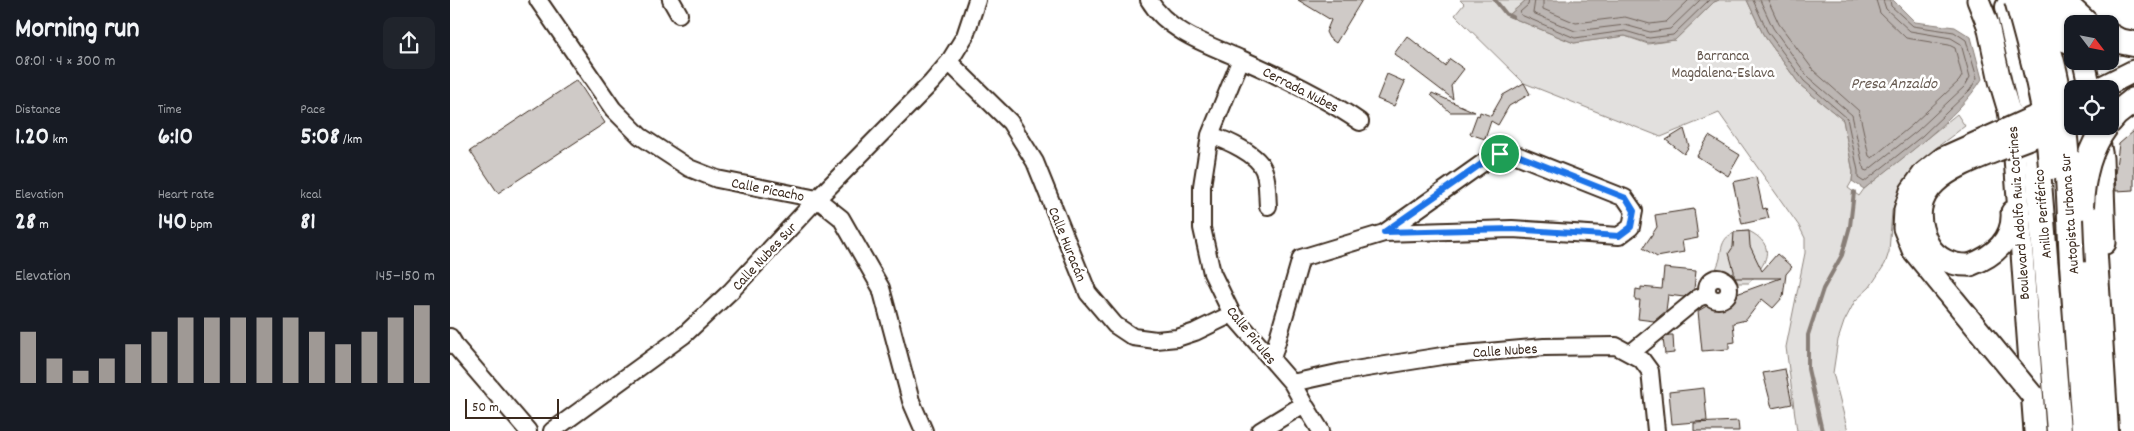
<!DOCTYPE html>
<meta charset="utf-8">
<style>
:root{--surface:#171b24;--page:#20242c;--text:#f1f3f6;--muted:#9ea1a6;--accent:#9f9995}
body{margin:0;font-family:Dekko,sans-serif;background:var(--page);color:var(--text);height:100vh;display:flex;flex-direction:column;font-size:19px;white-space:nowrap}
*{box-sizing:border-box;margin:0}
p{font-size:16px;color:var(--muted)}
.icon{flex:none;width:28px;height:28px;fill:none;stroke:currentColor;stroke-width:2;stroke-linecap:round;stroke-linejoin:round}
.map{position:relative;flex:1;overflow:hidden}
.side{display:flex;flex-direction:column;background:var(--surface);width:450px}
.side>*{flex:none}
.needle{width:32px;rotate:122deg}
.tools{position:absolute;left:1614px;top:15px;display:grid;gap:10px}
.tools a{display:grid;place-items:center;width:55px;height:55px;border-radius:10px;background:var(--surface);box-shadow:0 1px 4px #0004;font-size:25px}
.scale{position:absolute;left:15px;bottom:12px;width:94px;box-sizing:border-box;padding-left:5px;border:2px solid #3b2a1e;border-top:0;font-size:14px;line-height:18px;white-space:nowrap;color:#3b2a1e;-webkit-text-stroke:4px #fff;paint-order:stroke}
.pin{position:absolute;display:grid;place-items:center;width:42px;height:42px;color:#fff;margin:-21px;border:2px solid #fff;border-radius:50%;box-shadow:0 1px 5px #0007}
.round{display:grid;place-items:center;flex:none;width:52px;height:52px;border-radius:10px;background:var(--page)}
.overview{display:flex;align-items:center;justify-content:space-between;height:85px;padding:0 15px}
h1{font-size:28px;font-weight:700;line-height:38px}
.stats{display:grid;grid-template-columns:repeat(3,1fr);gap:8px;height:85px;padding:5px 15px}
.stats div{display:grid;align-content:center}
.stats b{font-size:25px;font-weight:700}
.stats small{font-size:14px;font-weight:400}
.stats p{font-size:14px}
.chart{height:140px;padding:10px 15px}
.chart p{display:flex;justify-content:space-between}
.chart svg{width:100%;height:90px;margin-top:5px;stroke:var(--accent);stroke-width:6}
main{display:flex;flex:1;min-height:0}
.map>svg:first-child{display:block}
</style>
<main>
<section class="side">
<div class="overview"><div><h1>Morning run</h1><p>08:01 · 4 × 300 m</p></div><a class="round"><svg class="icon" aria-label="share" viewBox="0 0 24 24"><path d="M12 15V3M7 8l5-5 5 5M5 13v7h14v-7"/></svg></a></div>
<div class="stats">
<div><p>Distance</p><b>1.20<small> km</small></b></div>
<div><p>Time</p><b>6:10</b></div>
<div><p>Pace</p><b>5:08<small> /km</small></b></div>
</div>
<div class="stats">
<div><p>Elevation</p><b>28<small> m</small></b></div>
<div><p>Heart rate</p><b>140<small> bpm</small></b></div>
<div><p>kcal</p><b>81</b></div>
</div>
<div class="chart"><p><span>Elevation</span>145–150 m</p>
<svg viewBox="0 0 160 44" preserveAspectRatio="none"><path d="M5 44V19M15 44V32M25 44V38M35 44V32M45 44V25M55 44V19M65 44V12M75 44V12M85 44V12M95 44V12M105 44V12M115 44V19M125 44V25M135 44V19M145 44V12M155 44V6"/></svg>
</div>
</section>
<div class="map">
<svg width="1684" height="431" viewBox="0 0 1684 431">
<rect width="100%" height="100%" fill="#fff"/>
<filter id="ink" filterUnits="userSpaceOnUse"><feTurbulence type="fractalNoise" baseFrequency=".02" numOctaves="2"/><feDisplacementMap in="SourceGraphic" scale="10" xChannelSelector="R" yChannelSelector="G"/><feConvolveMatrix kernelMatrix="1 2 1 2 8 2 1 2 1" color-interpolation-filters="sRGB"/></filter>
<g filter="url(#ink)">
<path fill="#e2e0de" stroke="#8e857e" d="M 1010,0 L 1076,0 L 1058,16 L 1124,43 L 1175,36 L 1198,44 L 1225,40 L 1264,2 L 1269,0 L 1297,0 L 1313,34 L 1350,85 L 1393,120 L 1403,172 L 1402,181 L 1398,188 L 1409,196 L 1414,189 L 1507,114 L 1515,126 L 1474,157 L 1454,181 L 1442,211 L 1439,252 L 1435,264 L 1420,287 L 1405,301 L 1394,322 L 1388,340 L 1383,373 L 1398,431 L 1347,431 L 1336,347 L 1355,253 L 1355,238 L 1349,226 L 1269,113 L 1211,137 L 1074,83 L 1005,15 L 1014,4 Z
M 1299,231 C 1328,246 1316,264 1299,283 L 1284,283 L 1277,274 L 1265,273 C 1266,268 1269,263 1270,258 C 1272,237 1278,232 1299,231 Z"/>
<path fill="#bcb6b3" stroke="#887e77" d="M 1076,0 L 1269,0 L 1264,2 L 1225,40 L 1198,43 L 1175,36 L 1124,43 L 1058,16 Z
M 1297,0 L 1443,0 L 1465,22 L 1505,27 L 1521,37 L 1532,79 C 1508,118 1451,159 1414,189 L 1402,181 L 1403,172 L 1393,120 L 1350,85 L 1313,34 Z"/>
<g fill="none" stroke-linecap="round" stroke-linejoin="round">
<path stroke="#6f625a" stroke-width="1" d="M 1079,0 L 1078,5 L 1070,12 L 1071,15 L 1125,38 L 1175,31 L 1199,38 L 1223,35 L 1259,0
M 1085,0 L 1083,13 L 1125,31 L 1175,25 L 1200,32 L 1220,29 L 1250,0
M 1093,0 L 1093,9 L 1126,23 L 1175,17 L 1200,24 L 1216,22 L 1239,0
M 1303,0 L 1317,31 L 1354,81 L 1397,118 L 1408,171 L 1408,178 L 1414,182 L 1472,136 L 1520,90 L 1527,78 L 1516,40 L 1504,32 L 1463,26 L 1441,6 L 1440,0
M 1310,0 L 1323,28 L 1358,77 L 1402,115 L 1414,170 L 1417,171 L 1467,131 L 1515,86 L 1520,77 L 1511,44 L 1501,38 L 1460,31 L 1436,9 L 1433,0
M 1318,0 L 1329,24 L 1364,71 L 1409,111 L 1419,156 L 1422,158 L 1462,125 L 1509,81 L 1512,76 L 1505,48 L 1499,45 L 1456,38 L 1430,13 L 1426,0"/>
<path stroke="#887e77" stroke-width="4" d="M 1045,0 L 1056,14 L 1063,17
M 1372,431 L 1358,369 L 1358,335 L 1373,289 L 1392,255 L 1400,226 L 1404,192"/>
</g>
<path fill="#cfcac7" stroke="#3b2a1e" d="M 848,0 L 912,0 L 886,43 L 879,38 L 876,32 L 881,20 Z
M 957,36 L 995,66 L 1000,59 L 1014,69 L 1001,86 L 1003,99 L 944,54 Z
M 937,74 L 955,82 L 944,106 L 927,99 Z
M 127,80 L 155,123 L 48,193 L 20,151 Z
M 1074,83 L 1080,94 L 1059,106 L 1048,125 L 1041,121 L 1035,139 L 1020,134 L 1027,115 L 1029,116 L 1030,112 L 1041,116 L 1053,95 Z
M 982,93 L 1025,112 L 1000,112 L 981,95 Z
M 1234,129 L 1239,146 L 1234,154 L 1216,140 Z
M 1684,131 L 1684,190 L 1666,191 L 1665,174 L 1669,144 Z
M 1259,136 L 1290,155 L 1278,176 L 1247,156 Z
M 1306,177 L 1313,209 L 1316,208 L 1319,218 L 1292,224 L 1283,182 Z
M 1244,209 L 1248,238 L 1232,241 L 1234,252 L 1207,257 L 1193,248 L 1207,227 L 1205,215 Z
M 1299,231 L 1300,246 L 1312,271 L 1327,254 L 1342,267 L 1336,274 L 1333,297 L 1323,308 L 1312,299 L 1296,320 L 1283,323 L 1285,342 L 1279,343 L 1279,349 L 1252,351 L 1248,311 L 1260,304 L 1281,302 L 1281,296 L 1331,278 L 1284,278 L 1284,271 L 1279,253 L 1283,247 L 1284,232 Z
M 1214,268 L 1246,271 L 1244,289 L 1234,297 L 1218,295 L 1216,311 L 1204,321 L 1188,319 L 1190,300 L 1185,300 L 1186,289 L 1191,290 L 1191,287 L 1212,289 Z
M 1219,335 L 1223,335 L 1224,353 L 1215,354 L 1213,339 Z
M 1335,369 L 1342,404 L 1322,408 L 1313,373 Z
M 1254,388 L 1257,421 L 1222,424 L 1219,392 Z
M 1288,421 L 1289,431 L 1244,431 L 1244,423 Z"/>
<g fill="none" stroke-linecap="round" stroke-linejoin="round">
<defs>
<path id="minor" d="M 88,0 L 163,109 L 190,136 L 239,168 L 267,179 L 367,199 L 391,218 L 431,288 L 461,401 L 474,431
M 221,0 L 229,14
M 699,0 C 718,32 759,45 791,59 C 832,77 874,97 910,122
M 791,59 L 760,135 L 752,186 L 752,228 L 762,273 L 782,314 L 842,383 L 854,404 L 810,431
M 499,62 L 560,122 L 585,162 L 638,293 L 665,325 L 683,337 L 706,340 L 727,338 L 745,332 L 782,314
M 760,135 C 776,140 809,154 814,171 C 818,181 817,195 818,206
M1257 289a11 11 0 1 1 22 0a11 11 0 1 1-22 0Z
M 0,337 L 6,347 L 78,431
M 1181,353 L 1248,298 L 1258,294
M 822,359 L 851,258 L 934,233 L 1062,229 L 1169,236 L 1181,227 L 1184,211 L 1175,198 L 1064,154 L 1050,154 L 1037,160 L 934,233
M 842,383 L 892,372 L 992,356 L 1094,347 L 1166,346 L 1192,360 L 1200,371 L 1206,431
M 856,407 L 871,431
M 102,431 L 234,335 L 281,291 L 367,199 L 482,82 L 499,62 L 515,36 L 527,0"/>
<path id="major" d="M 1528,0 L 1538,25 L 1550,81 L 1559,111 L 1564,144 L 1585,431
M 1634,61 L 1640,89
M 1648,89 L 1684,71
M 1647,129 L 1652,158 L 1655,243
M 1520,265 C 1544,256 1564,240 1562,212"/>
<path id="highway" d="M 1558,7 L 1584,120 L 1609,431
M 1660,36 L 1669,41 L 1684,44
M 1660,121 L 1666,114 L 1684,100
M 1629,126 L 1633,179
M 1640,178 L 1656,431
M 1622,263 L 1634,431"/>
</defs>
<use href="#minor" stroke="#3b2a1e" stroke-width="20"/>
<use href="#major" stroke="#3b2a1e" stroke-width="25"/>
<use href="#highway" stroke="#3b2a1e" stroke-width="28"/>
<use href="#minor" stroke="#fff" stroke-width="16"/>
<use href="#major" stroke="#fff" stroke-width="21"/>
<use href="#highway" stroke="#fff" stroke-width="24"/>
<defs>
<path id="major-bridge" d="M 1602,0 L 1610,17 L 1622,31
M 1520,265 C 1503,266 1486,259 1478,244 C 1450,187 1504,167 1548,150 C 1569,142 1591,134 1612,126
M 1582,395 L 1463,250 L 1454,228 L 1455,210 L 1461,191 L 1474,173 L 1493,158 L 1622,100"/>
<path id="highway-bridge" d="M 1567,0 C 1582,54 1598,111 1601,167
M 1582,0 C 1593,31 1604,62 1609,95 C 1619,150 1619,207 1622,263
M 1611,0 L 1637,24
M 1583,26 L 1622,42
M 1631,207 C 1632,178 1638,150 1656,126"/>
</defs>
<use href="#major-bridge" stroke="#3b2a1e" stroke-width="25" stroke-linecap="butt"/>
<use href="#highway-bridge" stroke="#3b2a1e" stroke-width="28" stroke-linecap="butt"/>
<use href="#major-bridge" stroke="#fff" stroke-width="21"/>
<use href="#highway-bridge" stroke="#fff" stroke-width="24"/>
</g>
</g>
<g fill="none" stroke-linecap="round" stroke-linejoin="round" filter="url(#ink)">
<defs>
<path id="route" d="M 1050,154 L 1070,156 L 1176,198 L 1184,211 L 1181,227 L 1169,236 L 1062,229 L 934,232 L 1037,160 Z"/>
</defs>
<use href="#route" stroke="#fff" stroke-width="10"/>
<use href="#route" stroke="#1a73e8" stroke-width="6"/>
</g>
<g text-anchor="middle" stroke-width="5" stroke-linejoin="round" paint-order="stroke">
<g font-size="15" fill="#65584e" stroke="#fff">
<text x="1273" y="60">Barranca<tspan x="1273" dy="17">Magdalena-Eslava</tspan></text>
</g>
<g font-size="15" fill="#3b2a1e" stroke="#fff">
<text transform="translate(851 89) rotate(27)" y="5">Cerrada Nubes</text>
<text transform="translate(318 189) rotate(11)" y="5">Calle Picacho</text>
<text transform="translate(1568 213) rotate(-94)" y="5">Boulevard Adolfo Ruiz Cortines</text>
<text transform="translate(1592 214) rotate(-95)" y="5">Anillo Periférico</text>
<text transform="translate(1619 214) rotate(-94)" y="5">Autopista Urbana Sur</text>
<text transform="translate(618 244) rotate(68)" y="5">Calle Huracán</text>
<text transform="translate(314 256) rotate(-47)" y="5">Calle Nubes Sur</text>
<text transform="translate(802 335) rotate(51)" y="5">Calle Pirules</text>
<text transform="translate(1055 350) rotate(-4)" y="5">Calle Nubes</text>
</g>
<g font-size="16" font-style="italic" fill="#685b52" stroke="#fff">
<text x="1444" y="88">Presa Anzaldo</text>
</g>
</g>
</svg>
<div class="tools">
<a><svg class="needle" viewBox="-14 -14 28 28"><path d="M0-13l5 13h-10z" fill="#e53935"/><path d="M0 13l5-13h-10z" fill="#9ea1a6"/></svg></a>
<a><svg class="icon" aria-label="locate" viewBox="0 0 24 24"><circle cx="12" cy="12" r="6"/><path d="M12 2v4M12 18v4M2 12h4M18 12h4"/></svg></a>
</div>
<div class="scale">50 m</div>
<div class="pin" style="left:1050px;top:154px;background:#1e9e55"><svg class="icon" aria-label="arrive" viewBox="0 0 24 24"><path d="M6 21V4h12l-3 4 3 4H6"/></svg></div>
</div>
</main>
